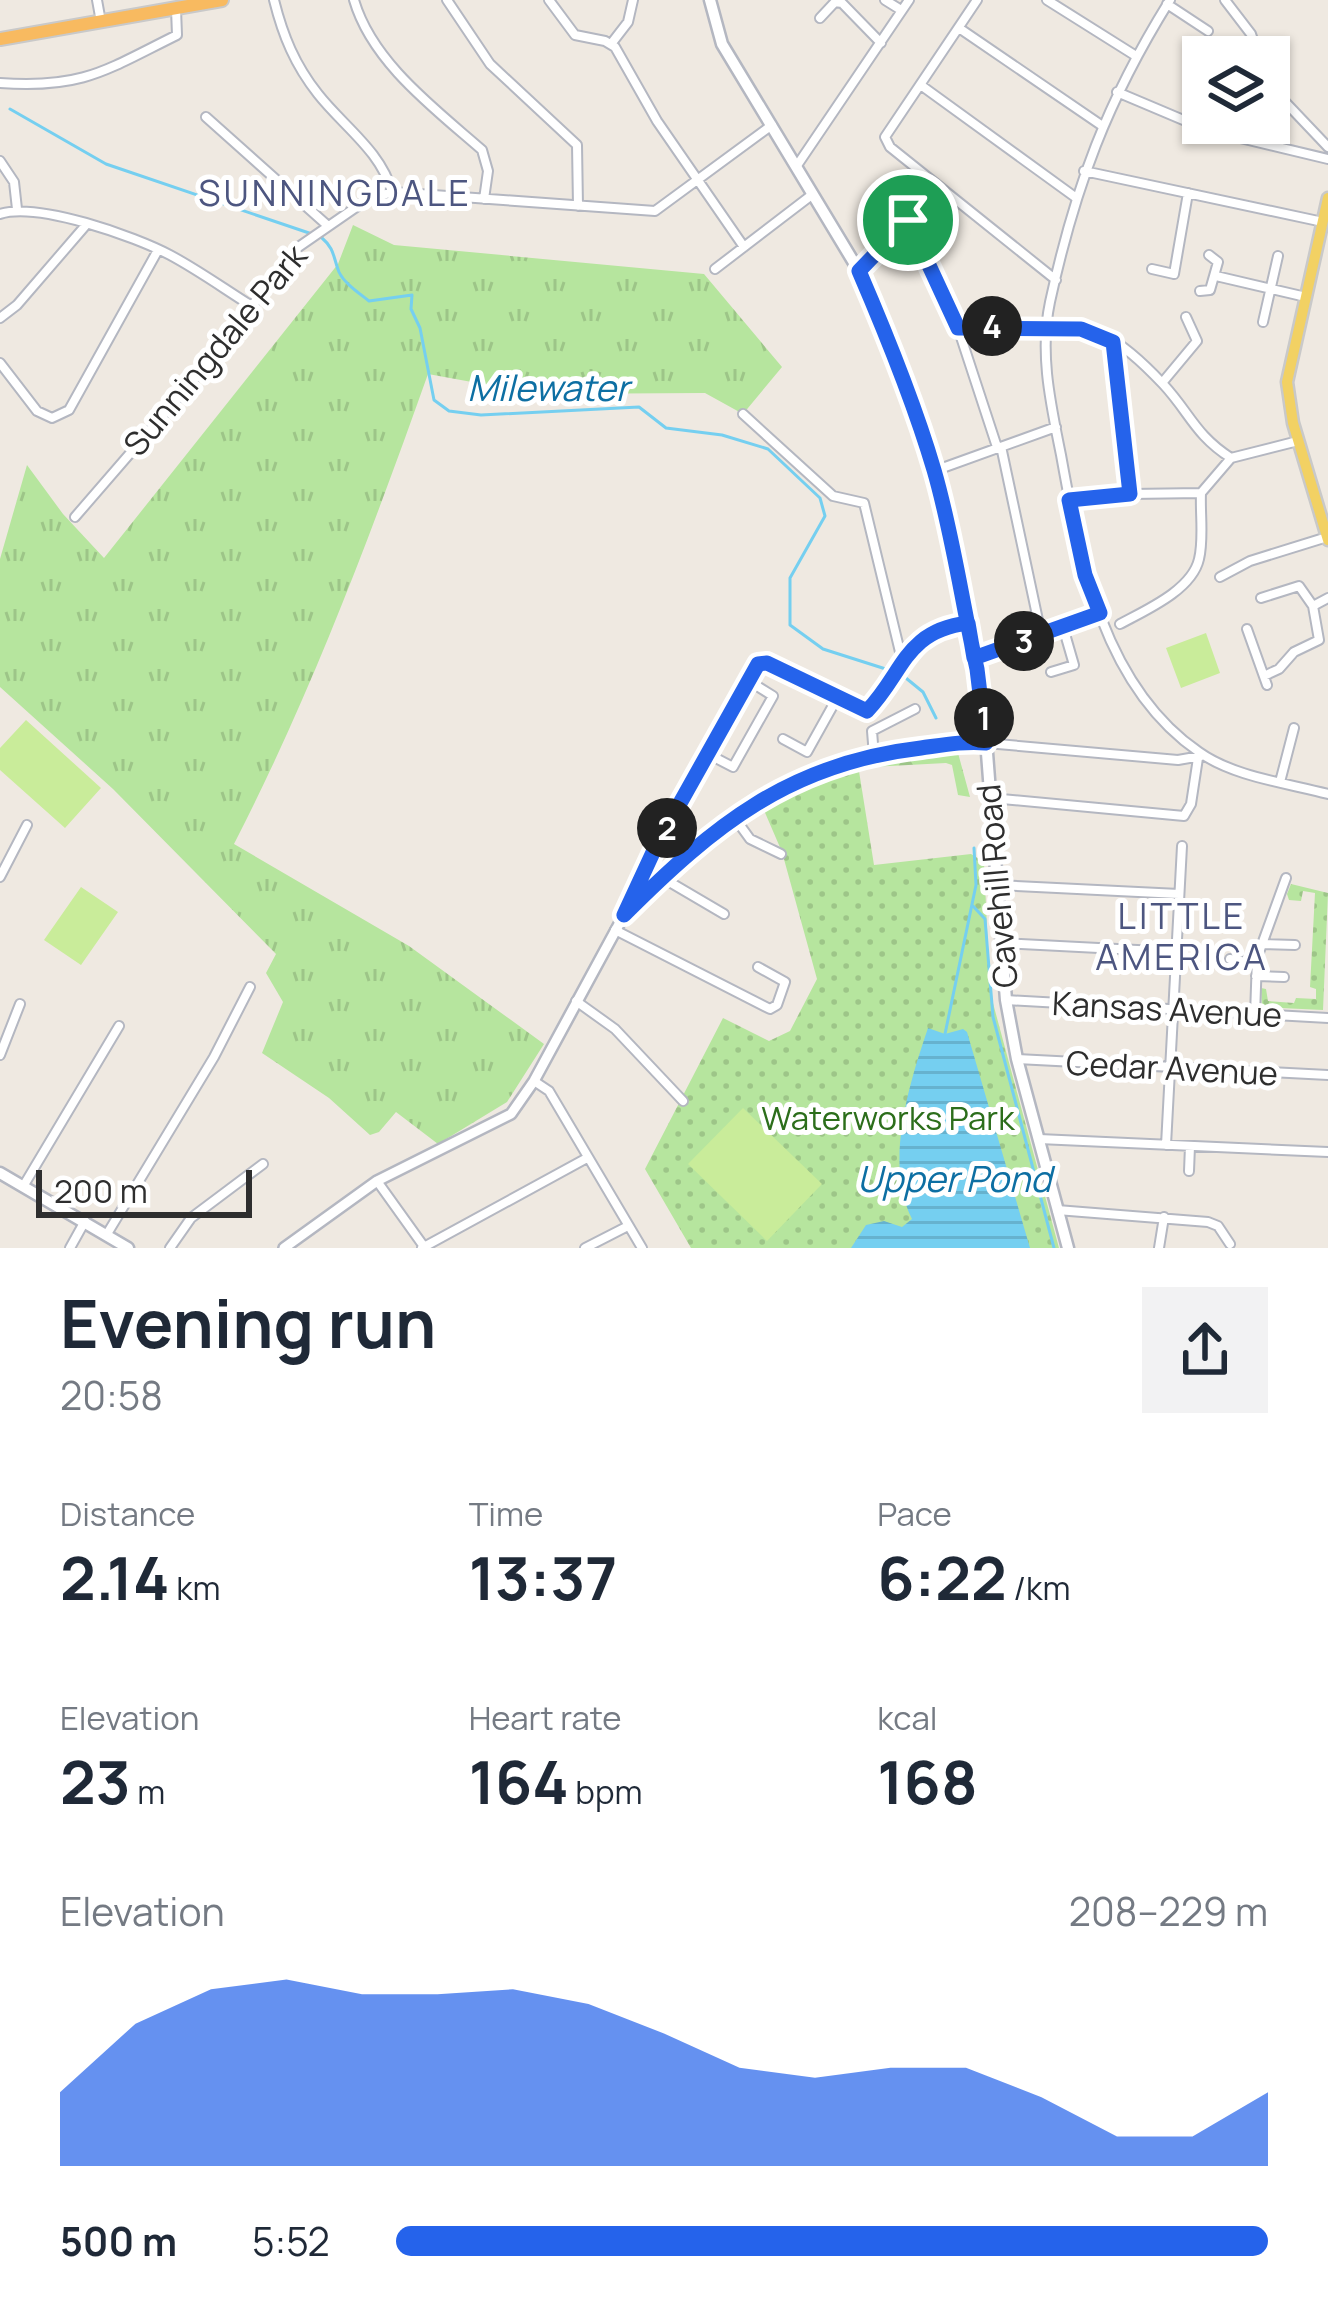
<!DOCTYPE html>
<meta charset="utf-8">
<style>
:root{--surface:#fff;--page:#f2f2f3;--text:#1f2937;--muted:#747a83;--accent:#2563eb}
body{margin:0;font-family:Manrope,sans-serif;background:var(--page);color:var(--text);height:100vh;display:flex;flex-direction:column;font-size:45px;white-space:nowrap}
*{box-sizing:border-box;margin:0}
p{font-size:39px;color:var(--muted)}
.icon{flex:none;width:66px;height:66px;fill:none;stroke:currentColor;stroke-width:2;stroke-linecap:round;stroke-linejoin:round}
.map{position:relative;height:1248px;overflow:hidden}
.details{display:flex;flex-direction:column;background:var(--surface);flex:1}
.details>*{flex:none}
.buttons{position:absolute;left:1182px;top:36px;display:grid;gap:24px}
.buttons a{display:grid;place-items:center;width:108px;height:108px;border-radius:0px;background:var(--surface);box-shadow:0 3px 9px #0004;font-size:60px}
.scale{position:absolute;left:36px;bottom:30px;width:216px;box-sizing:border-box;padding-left:12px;border:6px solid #2e2e2e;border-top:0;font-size:33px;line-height:42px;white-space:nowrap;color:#2e2e2e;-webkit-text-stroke:9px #fff;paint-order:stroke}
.pin{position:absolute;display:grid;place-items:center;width:102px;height:102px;color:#fff;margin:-51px;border:6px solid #fff;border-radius:50%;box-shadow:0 3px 12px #0007}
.km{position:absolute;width:60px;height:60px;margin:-30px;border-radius:50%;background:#222;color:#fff;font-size:33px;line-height:60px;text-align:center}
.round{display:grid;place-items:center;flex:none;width:126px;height:126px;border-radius:0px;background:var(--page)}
.headline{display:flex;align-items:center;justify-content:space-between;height:204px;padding:0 60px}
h1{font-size:66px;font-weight:700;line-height:90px}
.metrics{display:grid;grid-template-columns:repeat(3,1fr);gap:18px;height:204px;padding:12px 60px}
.metrics div{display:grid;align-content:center}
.metrics b{font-size:60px;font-weight:700}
.metrics small{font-size:33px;font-weight:400}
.metrics p{font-size:33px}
.chart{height:336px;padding:24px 60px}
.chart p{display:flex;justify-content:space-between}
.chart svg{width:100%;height:216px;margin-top:12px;fill:var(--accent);opacity:.7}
ul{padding:0 60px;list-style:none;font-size:39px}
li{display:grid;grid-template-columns:192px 144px 1fr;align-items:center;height:90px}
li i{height:30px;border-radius:15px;background:var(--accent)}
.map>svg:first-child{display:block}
</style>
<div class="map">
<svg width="1328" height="1248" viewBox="0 0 1328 1248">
<defs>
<pattern id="grass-tufts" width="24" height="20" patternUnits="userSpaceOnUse" patternTransform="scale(3)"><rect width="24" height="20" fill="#b6e59e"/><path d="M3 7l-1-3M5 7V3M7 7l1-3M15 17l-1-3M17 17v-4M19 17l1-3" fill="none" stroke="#9dc588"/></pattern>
<pattern id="forest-firs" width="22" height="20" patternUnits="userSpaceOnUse" patternTransform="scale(3)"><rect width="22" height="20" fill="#b6e59e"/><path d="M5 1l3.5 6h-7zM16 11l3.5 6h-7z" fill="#9dc588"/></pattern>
<pattern id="park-dots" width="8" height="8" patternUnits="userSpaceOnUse" patternTransform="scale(3)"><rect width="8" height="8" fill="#b6e59e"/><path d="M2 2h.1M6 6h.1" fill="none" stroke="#9dc588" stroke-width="1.8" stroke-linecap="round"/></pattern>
<pattern id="water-rules" width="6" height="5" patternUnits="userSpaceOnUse" patternTransform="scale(3)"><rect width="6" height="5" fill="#75cff0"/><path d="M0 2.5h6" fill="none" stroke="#66b2ce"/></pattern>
</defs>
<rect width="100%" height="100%" fill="#efe9e1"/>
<path fill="url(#grass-tufts)" d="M 353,225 L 394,245 L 704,274 L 782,367 L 743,414 L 705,393 L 537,394 L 428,374 C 371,534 312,692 234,844 L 409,946 L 544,1044 L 507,1102 L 438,1144 L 396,1112 L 379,1132 L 370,1135 L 329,1098 L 262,1053 L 283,1002 L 266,973 L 276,954 L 113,789 L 0,687 L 0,559 L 27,465 L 63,514 L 104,558 L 338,264 Z"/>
<path fill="url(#forest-firs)" d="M 958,753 L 970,797 L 958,795 L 952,765 L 946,763 L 871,767 L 869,764 Z"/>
<path fill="url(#park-dots)" d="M 858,765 L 874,865 L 971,854 L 984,862 L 990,992 L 1059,1248 L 691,1248 L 645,1169 L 723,1018 L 769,1041 L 790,1031 L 817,979 L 782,852 L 763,808 Z
M 1291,884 L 1328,893 L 1323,1010 L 1262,1007 L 1261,988 L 1266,989 L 1268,1001 L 1294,1003 L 1296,998 L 1316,999 L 1316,989 L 1310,987 L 1315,893 L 1303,891 L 1301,901 L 1289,900 L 1287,894 Z"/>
<path fill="#c9ec9a" d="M 1206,633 L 1220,673 L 1181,688 L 1166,648 Z
M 26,720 L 101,788 L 65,828 L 0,770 L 0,748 Z
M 81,887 L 118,912 L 81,965 L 44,940 Z
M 743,1108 L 822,1184 L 767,1241 L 688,1164 Z"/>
<path fill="url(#water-rules)" d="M 928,1028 L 945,1034 L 963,1029 L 967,1032 L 1030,1248 L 851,1248 L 866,1225 L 884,1221 L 902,1227 L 912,1219 C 884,1164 909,1084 928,1028 Z"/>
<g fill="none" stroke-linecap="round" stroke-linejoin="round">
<path stroke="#75cff0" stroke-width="3" d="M 10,109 L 106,164 L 312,234
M 321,237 C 335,249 333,257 339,272 C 344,283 359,293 369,301 L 412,295 L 411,309 L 420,328 L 434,400 L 449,411 L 481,415 L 639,407 L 666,428 L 722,435 L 768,449 L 820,498 L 825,516 L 790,578 L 790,625 L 823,649 L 892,671
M 901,674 L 923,692 L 936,718
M 973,906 L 985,919 L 993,1017 L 1054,1248
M 945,1034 L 976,885 L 974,848"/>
<defs>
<path id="minor" d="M 97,0 L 101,22
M 274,0 C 283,36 295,65 318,94 C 343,126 381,151 392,192
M 354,0 C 372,62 434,108 482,150 L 488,171 L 484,199
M 447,0 L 490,64 L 577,145 L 578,206
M 549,0 L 575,35 L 605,41 L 615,47 L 657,121 L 744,247
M 885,0 L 901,10
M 977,0 L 885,137 L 890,147 L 1056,280
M 1047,0 L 1136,56
M 1170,0 C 1107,101 1075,187 1050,302 C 1039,354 1051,405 1061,455 C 1080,561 1104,687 1199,752 C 1234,777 1287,783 1328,794
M 1225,0 L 1251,34 L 1259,57
M 1167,4 L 1208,31
M 820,18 L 835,2 L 842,3 L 881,43
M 959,28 L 1101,125
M 611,44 L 628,22 L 633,0
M 0,83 C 83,89 106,70 177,35 L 176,9
M 1269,85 L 1328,147
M 922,86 L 1075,197
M 1117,92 L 1207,130 L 1328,159
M 206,117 L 327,225
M 0,161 L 14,182 L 17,209
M 796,167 L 909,0
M 1084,171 L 1323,222
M 0,214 C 38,202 134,236 170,255 C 198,270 223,288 250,305
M 908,220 L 958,328 L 996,444 L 1002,451 L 1041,634
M 715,269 L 813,194
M 1152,269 L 1174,274
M 859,271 L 939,189
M 1174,274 L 1188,193
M 1216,276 L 1306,297
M 1200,291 L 1210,290 L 1218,262 L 1209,255
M 0,318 L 17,305 L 86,225
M 1263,322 L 1278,256
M 958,328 C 996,323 1070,320 1105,336 C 1126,346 1147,367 1163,384 C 1190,413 1195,435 1231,458 L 1298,441
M 1113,342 L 1131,494
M 0,363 L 37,411 L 52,418 L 69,410 L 158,250
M 1162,383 L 1197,341 L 1186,317
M 743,414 L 833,496 L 864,503 L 901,656
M 934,471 L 1056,427
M 1069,501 L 1131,494 L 1201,493
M 75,517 L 197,376 L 297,248 L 365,201 L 392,192 L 655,211 L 772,125
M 1220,577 L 1250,561 L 1327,537
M 1261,598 L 1299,586 L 1313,606
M 1120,624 C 1146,610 1192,590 1199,559 C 1204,539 1200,514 1201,493 L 1231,458
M 1247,629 L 1267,685
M 974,658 L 1100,613
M 1051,672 L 1074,665 L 1063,627
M 1264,676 L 1279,669 L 1294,652 L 1319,640 L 1313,606 L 1328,598
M 783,739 L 807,752 L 836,700
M 986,743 L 1178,760 L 1201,756
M 708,754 L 733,767 L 773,696 L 749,681
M 874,756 L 872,731 L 915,709
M 1280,782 L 1294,728
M 991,798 L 1184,816 L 1191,804 L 1198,758
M 734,817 L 750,839 L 781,854
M 0,877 L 27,825
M 661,877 L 724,914
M 654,885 L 645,872 L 647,864 L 758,664 L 767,663 L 836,700 L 867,711 C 905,673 900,632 967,623
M 997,885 L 1179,894
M 627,909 L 644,874
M 615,930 L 770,1009 L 777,1005 L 785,982 L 758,967
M 1002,943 L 1176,952
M 1262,944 L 1295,945
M 1230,959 L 1256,964
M 1256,976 L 1284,977
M 1006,1000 L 1328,1018
M 576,1001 L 615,1029 L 683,1101
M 1255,1015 L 1257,958 L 1286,878
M 0,1055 L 20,1004
M 1017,1059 L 1328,1075
M 534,1081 L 549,1091 L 642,1248
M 1039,1139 L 1328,1152
M 1166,1145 L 1182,846
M 1189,1171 L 1190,1146
M 377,1181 L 425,1248
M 24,1185 L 119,1026
M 1057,1210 L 1208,1222 L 1218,1226 L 1230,1244
M 107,1234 L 214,1057 L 250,987
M 70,1248 L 85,1221
M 170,1248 L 191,1218 L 263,1164
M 422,1248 L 587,1158
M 585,1248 L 628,1226
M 1159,1248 L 1164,1217"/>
<path id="tertiary" d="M 284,1248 L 377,1181 L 511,1114 L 534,1081 L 624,915 L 687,852 L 726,821 L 840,764 L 891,752 L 986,743"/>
<path id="secondary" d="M 710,0 L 722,44 L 859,271 L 885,331 L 934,471 L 957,564 L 984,714 L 1006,1000 L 1017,1059 L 1068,1248
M 0,1173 L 128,1248"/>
<path id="primary" d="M 1328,198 L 1287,382 L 1293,423 L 1328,540"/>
<path id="trunk" d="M 0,39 L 222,0"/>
</defs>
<use href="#minor" stroke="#b4b7c1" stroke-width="12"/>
<use href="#tertiary" stroke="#b4b7c1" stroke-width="14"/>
<use href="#secondary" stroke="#b4b7c1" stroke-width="15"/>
<use href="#primary" stroke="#c9c9c9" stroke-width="15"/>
<use href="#trunk" stroke="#c9c9c9" stroke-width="16"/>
<use href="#minor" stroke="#fff" stroke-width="8"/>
<use href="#tertiary" stroke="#fff" stroke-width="9"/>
<use href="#secondary" stroke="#fff" stroke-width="10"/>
<use href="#primary" stroke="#f2d163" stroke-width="10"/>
<use href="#trunk" stroke="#f8ba60" stroke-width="12"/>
</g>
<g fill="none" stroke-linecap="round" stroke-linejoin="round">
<defs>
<path id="route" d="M 908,220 L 859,271 C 887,336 914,402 934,470 C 953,535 962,603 977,669 L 986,743 C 964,741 943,745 921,748 C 790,763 714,825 624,915 L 656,846 L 758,664 L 767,663 L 867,711 C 904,673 904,631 968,623 L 974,658 L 1100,613 L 1085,575 L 1069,500 L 1130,494 L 1113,342 L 1081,329 L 958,328 L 908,220"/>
</defs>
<use href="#route" stroke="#fff" stroke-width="24"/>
<use href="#route" stroke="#2563eb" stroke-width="15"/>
</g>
<g text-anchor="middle" stroke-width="10" stroke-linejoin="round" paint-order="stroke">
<g font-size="33" fill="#2e2e2e" stroke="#fff">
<text transform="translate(215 350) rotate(-50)" y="12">Sunningdale Park</text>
<text transform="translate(997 886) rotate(-95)" y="12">Cavehill Road</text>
<text transform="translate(1167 1009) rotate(3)" y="12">Kansas Avenue</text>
<text transform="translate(1172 1068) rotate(3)" y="12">Cedar Avenue</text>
</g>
<g font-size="33" fill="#2c6e1b" stroke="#fff">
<text x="888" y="1130">Waterworks Park</text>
</g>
<g font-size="36" letter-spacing="3" fill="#4d5680" stroke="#fff">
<text x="335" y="206">SUNNINGDALE</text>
<text x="1182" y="929">LITTLE<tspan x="1182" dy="41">AMERICA</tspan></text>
</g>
<g font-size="36" font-style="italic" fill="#0d6fa3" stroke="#fff">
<text x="548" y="401">Milewater</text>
<text x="954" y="1192">Upper Pond</text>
</g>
</g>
</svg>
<div class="buttons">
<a><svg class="icon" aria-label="layers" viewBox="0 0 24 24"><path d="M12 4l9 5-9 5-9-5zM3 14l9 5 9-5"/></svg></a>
</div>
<div class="scale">200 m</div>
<div class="pin" style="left:908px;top:220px;background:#1e9e55"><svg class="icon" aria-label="arrive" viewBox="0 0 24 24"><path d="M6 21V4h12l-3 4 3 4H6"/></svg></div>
<b class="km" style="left:984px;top:718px">1</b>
<b class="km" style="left:667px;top:828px">2</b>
<b class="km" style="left:1024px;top:641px">3</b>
<b class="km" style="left:992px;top:326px">4</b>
</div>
<section class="details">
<div class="headline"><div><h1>Evening run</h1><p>20:58</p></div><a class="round"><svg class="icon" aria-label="share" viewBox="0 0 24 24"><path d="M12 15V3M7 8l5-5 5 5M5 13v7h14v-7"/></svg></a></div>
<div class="metrics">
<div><p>Distance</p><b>2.14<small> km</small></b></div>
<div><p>Time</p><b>13:37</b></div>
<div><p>Pace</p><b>6:22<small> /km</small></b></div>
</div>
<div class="metrics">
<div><p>Elevation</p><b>23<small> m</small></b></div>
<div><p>Heart rate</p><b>164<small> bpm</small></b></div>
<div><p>kcal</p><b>168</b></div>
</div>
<div class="chart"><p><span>Elevation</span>208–229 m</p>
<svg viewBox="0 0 160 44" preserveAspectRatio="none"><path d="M0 44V29L10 15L20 8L30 6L40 9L50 9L60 8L70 11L80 17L90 24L100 26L110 24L120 24L130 30L140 38L150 38L160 29V44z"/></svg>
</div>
<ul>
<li><b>500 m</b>5:52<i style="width:100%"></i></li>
</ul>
</section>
